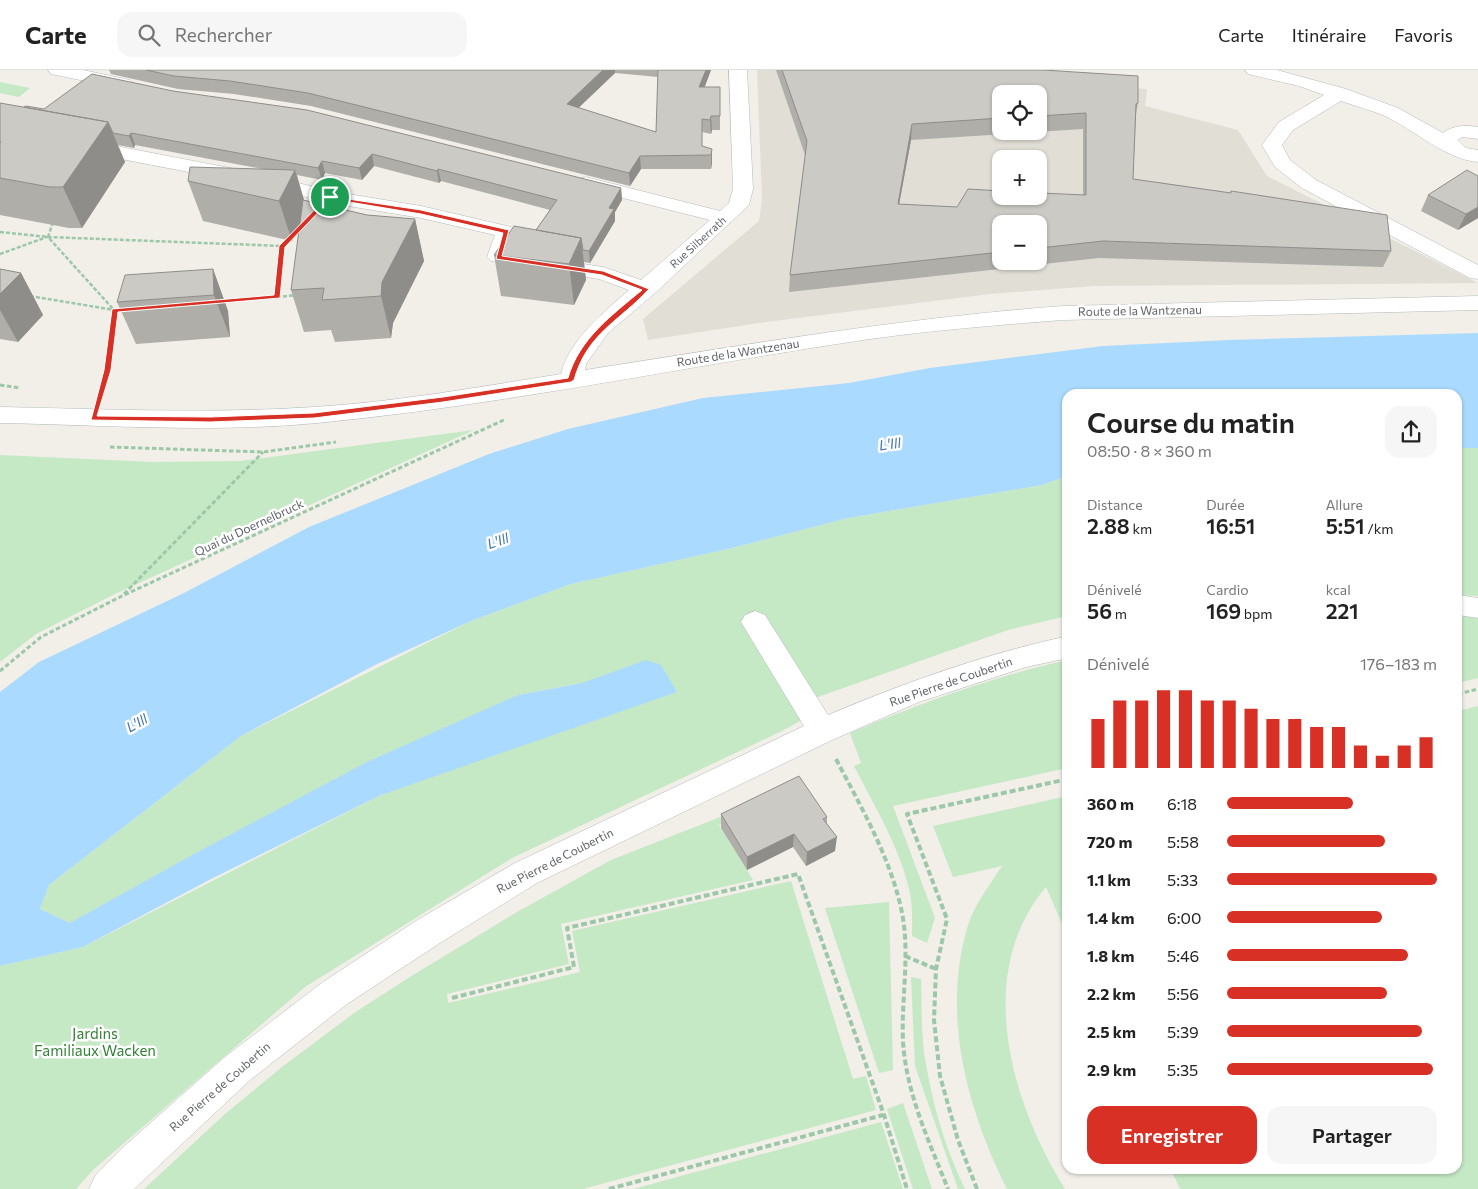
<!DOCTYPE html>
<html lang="fr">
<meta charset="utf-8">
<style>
:root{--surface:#fff;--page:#f6f6f6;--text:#222;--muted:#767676;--line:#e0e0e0;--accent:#d93025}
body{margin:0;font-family:Commissioner,sans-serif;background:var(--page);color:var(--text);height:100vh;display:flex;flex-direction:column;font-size:19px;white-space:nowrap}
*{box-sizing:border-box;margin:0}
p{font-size:16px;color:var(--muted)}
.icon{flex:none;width:28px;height:28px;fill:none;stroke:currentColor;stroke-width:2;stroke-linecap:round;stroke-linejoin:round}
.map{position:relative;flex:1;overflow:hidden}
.panel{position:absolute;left:1062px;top:319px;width:400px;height:785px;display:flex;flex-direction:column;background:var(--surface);border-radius:15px;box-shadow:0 1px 4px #0004}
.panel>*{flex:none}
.controls{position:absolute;left:992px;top:15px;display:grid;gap:10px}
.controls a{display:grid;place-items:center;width:55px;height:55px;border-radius:10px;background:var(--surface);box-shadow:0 1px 4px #0004;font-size:25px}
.pin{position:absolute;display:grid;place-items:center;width:42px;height:42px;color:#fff;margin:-21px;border:2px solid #fff;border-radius:50%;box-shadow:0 1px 5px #0007}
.round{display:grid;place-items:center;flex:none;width:52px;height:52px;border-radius:15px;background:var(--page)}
.overview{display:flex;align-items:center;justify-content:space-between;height:85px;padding:0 25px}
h1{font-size:28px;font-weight:600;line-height:38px}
.metrics{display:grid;grid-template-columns:repeat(3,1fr);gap:8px;height:85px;padding:5px 25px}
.metrics div{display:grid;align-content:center}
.metrics b{font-size:21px;font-weight:600}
.metrics small{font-size:14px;font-weight:400}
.metrics p{font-size:14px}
.chart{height:140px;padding:10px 25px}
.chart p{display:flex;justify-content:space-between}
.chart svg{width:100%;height:90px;margin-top:5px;stroke:var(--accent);stroke-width:6}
.primary-button{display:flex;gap:10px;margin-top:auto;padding:10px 25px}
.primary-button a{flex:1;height:58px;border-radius:15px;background:var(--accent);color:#fff;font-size:20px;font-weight:600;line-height:58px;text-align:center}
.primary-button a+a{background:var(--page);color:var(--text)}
ul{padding:0 25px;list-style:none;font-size:16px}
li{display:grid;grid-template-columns:80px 60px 1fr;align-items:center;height:38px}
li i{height:12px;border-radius:6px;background:var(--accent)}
header{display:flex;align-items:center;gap:30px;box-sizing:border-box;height:70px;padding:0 25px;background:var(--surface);border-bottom:1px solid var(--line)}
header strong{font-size:24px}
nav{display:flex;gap:28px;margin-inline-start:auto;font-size:18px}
.search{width:350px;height:45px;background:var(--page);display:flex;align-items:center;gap:12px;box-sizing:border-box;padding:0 18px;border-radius:15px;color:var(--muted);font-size:19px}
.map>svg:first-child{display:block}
</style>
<header>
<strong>Carte</strong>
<div class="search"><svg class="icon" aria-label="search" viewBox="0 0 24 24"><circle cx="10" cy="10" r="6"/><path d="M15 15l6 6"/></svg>Rechercher</div>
<nav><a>Carte</a><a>Itinéraire</a><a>Favoris</a></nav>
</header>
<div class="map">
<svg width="1478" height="1119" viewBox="0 0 1478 1119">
<rect width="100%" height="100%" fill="#f1efe8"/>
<path fill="#e1ded6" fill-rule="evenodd" d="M 757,0 L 871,0 L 1147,19 L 1145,36 L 1238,60 L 1267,106 L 1478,213 L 1094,216 L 990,224 L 766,252 L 648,270 L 643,249 L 759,151 L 762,129 ZM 1001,24 L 1039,24 L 1039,61 L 1001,61 ZM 1001,89 L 1039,89 L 1039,126 L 1001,126 ZM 1001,154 L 1039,154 L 1039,191 L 1001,191 Z"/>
<path fill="#c5e8c5" d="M 0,12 L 30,18 L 19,27 L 0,23 Z
M 474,360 L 115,524 L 36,564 L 0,592 L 0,385 L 153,392 L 240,391 Z
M 1458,378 L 1478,378 L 1478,526 L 1458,525 Z
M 1067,406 L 1067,546 L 1008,560 L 815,628 L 811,645 L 780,662 L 512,788 L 305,917 L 94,1099 L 76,1119 L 0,1119 L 0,896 L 83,877 L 381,725 L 582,613 L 518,625 L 70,853 L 40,839 L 49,815 L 241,666 L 471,551 L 571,514 L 732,478 L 848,448 L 1042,415 Z
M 1458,544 L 1478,546 L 1478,608 L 1458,613 Z
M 1067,590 L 1067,698 L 893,736 L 935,848 L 927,873 L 912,866 C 912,850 913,835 909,819 C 899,776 874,735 854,696 L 861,693 L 850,663 C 921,633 992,607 1067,590 Z
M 1478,636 L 1478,1119 L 1180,1119 L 1171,1099 L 1458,1099 L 1458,641 Z
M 794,718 L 719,755 L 753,810 L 561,854 L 569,894 L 447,924 L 448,933 L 580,902 L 572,861 L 791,811 L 853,1009 L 866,1006 L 876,1040 L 583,1119 L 144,1119 L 225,1044 L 282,997 L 354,943 L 413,905 L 517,842 L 611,790 Z
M 1067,726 L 1067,865 L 1046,817 C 973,903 1011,1033 1065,1119 L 1007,1119 C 967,1039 941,944 968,855 C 975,833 990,815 1002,796 L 953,807 L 933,756 Z
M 889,832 L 893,1000 L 879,1003 L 825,838 Z
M 911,907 L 921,909 C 922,933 921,958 924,982 C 931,1029 944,1076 965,1119 L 958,1119 L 915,996 Z
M 903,1033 L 932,1119 L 913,1119 L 887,1039 Z
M 881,1052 L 903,1119 L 633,1119 Z"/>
<path fill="#aadaff" d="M 1478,263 L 1478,378 L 1458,378 L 1458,324 L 1068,324 L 1067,406 L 1042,415 L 848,448 L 732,478 L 571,514 L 471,551 L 375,595 L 241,666 L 49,815 L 40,839 L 70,853 L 192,785 L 367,692 L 518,625 L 582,613 L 646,590 L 661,595 L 677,622 L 381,725 L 211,809 L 83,877 L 0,896 L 0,622 L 39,592 L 184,523 L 309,457 L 489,384 L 568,359 L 703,328 L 849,313 L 930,298 L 1103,276 L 1229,270 Z"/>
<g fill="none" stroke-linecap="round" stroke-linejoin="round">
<defs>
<path id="minor" d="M 48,0 L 83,0 L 130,10 L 133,14 L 130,18 L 124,19 L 51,4 Z
M 729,0 L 747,0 L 753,119 L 749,135 L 654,224 L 608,263 L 586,294 L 585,300 C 744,275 902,248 1063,236 L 1478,226 L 1478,240 L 1063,250 C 999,255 934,260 870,269 C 686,296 503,335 317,353 C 212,363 105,355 0,353 L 0,337 C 105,339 209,344 314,337 C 396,332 479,317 561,304 C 569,270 604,242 629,220 L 599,209 L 491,191 L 487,187 L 495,165 L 421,148 L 330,133 L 266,117 L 85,82 L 78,80 L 75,76 L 78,72 L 85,70 L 266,105 L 330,121 L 421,136 L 507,156 L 514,158 L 517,162 L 510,183 L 603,197 L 641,210 L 710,150 L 579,117 L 576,113 L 579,109 L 586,107 L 720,141 L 729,133 L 733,119 Z
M 1245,0 L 1277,0 L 1346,19 L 1398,38 L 1443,63 C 1453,55 1466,55 1478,57 L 1478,69 L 1462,67 L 1458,70 L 1466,78 L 1478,80 L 1478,92 C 1447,90 1413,59 1385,46 C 1371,40 1355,36 1341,31 L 1293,60 L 1282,75 L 1290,90 L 1316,110 L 1478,195 L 1478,209 L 1470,208 L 1302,118 L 1275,97 L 1262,75 L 1279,52 L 1324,25 L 1299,16 L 1248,4 Z
M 1458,525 L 1478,528 L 1478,548 L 1458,545 Z
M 755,541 L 765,545 L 828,645 C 906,612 985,584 1068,566 L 1068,588 L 1026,597 L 919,632 L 832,670 L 537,813 L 443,871 L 347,934 L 249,1011 L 134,1119 L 89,1119 L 95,1106 L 120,1080 L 225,987 L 323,912 L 419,849 L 515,793 L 804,656 L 741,552 L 745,545 Z"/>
</defs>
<use href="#minor" stroke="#b5b8bc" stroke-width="1"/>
<path stroke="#9cc7a9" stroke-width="2.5" stroke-dasharray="4 2" stroke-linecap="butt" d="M 53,152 L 48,167 L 114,240 L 109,287
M 0,162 L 48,167 L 282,176 L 277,227 L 221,231
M 0,184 L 47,167
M 30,226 L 114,240 L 123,239
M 277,227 L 297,225"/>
<path stroke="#9cc7a9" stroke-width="3" stroke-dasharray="4.5 2.5" stroke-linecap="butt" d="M 0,315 L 20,318
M 100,322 L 108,300 L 109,286
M 110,377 L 263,382 L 336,372
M 124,524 L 263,382
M 0,601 L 41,567 L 122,526 L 506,349
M 1458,624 L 1478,619"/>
<path stroke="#9cc7a9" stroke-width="4" stroke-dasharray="6 3" stroke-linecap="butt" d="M 836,689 C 861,737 889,785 901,838 C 911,882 901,927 903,971 C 906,1023 929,1071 948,1119
M 905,886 L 936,899
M 452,928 L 574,897 L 567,858 L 798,804 L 884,1045 L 907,1119
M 609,1119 L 883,1045
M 977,1119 L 958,1070 L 940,1006 L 934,950 L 936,899 L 947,849 L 907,744 L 1068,709"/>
<use href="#minor" fill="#fff" fill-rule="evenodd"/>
</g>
<path fill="#afaea9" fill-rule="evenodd" d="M 109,0 L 711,0 L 704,17 L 720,17 L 720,60 L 712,60 L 711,64 L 702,62 L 702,76 L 712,79 L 712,93 L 711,99 L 641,99 L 630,116 L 311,36 L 234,24 L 178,19 L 111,4 ZM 615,3 L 658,7 L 656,62 L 578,38 Z
M 776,0 L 1043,0 L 1138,33 L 1136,44 L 1133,109 L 1230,123 L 1231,121 L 1391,181 L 1383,197 L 1099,188 L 789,222 L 790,205 L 805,85 ZM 1001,24 L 1039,24 L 1039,61 L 1001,61 ZM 1083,59 L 1083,125 L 957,137 L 899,134 L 911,70 ZM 1001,154 L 1039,154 L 1039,191 L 1001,191 Z
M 0,33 L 24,37 L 44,39 L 621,118 L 622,130 L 615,142 L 615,151 L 590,193 L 584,192 L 586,210 L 574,235 L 501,226 L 494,185 L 536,160 L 550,140 L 441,111 L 439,113 L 374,96 L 362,110 L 325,103 L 322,110 L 297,105 L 304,130 L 367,145 L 415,149 L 424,191 L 393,253 L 391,268 L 335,272 L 331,260 L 304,262 L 291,220 L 300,156 L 292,171 L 203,151 L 188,111 L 263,99 L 135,75 L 134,78 L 118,75 L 125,92 L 82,158 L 69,158 L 0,145 Z
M 1428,125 L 1478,148 L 1458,160 L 1421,141 Z
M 0,199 L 21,203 L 43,245 L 18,272 L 0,269 Z
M 213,199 L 228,241 L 230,267 L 136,274 L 117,232 Z
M 721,744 L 827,747 L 827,753 L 835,781 L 806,796 L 793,777 L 747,800 L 721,758 Z"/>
<path fill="#8f8d8a" d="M 603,0 L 615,0 L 615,3 L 568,48 L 567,34 Z
M 706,0 L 711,0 L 700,30 L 699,17 Z
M 711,46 L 712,60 L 711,64 L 710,50 Z
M 108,52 L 125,92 L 82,158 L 63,117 Z
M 912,54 L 911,70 L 896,151 L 898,134 Z
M 131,63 L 135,75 L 134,78 L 129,66 Z
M 712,79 L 712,93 L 711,99 L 711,85 Z
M 372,84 L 374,96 L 362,110 L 359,98 Z
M 640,86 L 641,99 L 630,116 L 629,103 Z
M 322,91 L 325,103 L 322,110 L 318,98 Z
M 438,99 L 441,111 L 439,113 L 437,101 Z
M 295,100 L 307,140 L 292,171 L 279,131 Z
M 621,118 L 622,130 L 615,142 L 615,151 L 590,193 L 589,181 L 609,138 Z
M 1478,137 L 1478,148 L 1458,160 L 1466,144 Z
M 415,149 L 424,191 L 393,253 L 391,268 L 381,226 L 382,212 Z
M 581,168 L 586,210 L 574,235 L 569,194 Z
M 213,199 L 228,241 L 230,267 L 214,225 Z
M 21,203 L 43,245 L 18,272 L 0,240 L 0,224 Z
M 794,764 L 793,777 L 747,800 L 747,787 Z
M 837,767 L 835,781 L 806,796 L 807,782 Z"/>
<path fill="#cccac5" stroke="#8f8d8a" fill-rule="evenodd" d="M 146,0 L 603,0 L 567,34 L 656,62 L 658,0 L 706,0 L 699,17 L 720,17 L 720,46 L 711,46 L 710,50 L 702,49 L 702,76 L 712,79 L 711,85 L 640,86 L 629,103 L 308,23 L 230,11 L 174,6 Z
M 782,0 L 1043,0 L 1138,6 L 1138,33 L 1136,34 L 1133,109 L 1231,123 L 1231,121 L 1387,145 L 1391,181 L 1103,171 L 1039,178 L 1039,154 L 1001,154 L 1001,182 L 790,205 L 807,71 ZM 1001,24 L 1039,24 L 1039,46 L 1086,43 L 1086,125 L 1039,123 L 1039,126 L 1001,126 L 1001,121 L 968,119 L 957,137 L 898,134 L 912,54 L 1001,48 Z
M 92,4 L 173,21 L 307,40 L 621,118 L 609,138 L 614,139 L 589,181 L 583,180 L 581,168 L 536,160 L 557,130 L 438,99 L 437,101 L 372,84 L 359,98 L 322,91 L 318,98 L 131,63 L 129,66 L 113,63 L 108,52 L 24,37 L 26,36 L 44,39 Z
M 0,33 L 108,52 L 63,117 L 50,117 L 0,108 L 0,73 L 1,72 L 0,72 Z
M 190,97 L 295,100 L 279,131 L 188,111 Z
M 1467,100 L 1478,106 L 1478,137 L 1466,144 L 1428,125 Z
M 303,130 L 367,145 L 415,149 L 382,212 L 381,226 L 322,230 L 324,218 L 291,220 Z
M 514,156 L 581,168 L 569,194 L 494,185 Z
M 0,199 L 21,203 L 0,224 Z
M 213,199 L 214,225 L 117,232 L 125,205 Z
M 799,706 L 827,747 L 823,749 L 837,767 L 807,782 L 794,764 L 747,787 L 721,744 Z"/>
<path fill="#d93025" stroke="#fff" fill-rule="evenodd" d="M 328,126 L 421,140 L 509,160 L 502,186 L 603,201 L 649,219 C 620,251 587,263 574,310 L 571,312 L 443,332 L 314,348 L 210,352 L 91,350 L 104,300 L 112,239 L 274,225 L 279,176 ZM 331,129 L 421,144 L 503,163 L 496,189 L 602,205 L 642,220 C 612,245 579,269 568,308 L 443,327 L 314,343 L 210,347 L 97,346 L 111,300 L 118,242 L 280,228 L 285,177 Z"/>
<g text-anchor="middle" stroke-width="5" stroke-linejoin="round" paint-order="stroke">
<g font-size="11" fill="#5f6368" stroke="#fff">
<text transform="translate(698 172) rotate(-42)" y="4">Rue Silberrath</text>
</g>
<g font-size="12" fill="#5f6368" stroke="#fff">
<text transform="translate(1140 241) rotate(-1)" y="4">Route de la Wantzenau</text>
<text transform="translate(738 283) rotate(-9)" y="4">Route de la Wantzenau</text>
<text transform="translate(249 458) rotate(-25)" y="4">Quai du Doernelbruck</text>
<text transform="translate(951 612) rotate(-19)" y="4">Rue Pierre de Coubertin</text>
<text transform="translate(555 791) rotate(-27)" y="4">Rue Pierre de Coubertin</text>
<text transform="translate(220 1017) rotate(-41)" y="4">Rue Pierre de Coubertin</text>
</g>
<g font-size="14" font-style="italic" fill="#4174aa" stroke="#fff">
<text transform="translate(890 374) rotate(-8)" y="5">L'Ill</text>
<text transform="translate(498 471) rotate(-19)" y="5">L'Ill</text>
<text transform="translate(137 653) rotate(-29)" y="5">L'Ill</text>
</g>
<g font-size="15" fill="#348238" stroke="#fff">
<text x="95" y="969">Jardins<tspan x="95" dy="17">Familiaux Wacken</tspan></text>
</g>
</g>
</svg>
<div class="controls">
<a><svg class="icon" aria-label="locate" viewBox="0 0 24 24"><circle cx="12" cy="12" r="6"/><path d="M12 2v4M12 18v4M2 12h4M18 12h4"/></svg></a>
<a>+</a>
<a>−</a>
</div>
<div class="pin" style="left:330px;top:127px;background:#1e9e55"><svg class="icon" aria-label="arrive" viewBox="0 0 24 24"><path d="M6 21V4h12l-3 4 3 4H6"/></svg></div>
<section class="panel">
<div class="overview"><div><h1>Course du matin</h1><p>08:50 · 8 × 360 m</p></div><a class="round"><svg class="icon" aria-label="share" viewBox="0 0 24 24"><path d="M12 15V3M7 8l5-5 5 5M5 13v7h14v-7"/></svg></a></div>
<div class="metrics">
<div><p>Distance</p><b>2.88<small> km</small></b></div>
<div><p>Durée</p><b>16:51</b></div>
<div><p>Allure</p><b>5:51<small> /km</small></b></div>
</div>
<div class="metrics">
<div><p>Dénivelé</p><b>56<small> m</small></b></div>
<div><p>Cardio</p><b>169<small> bpm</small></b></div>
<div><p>kcal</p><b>221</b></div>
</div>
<div class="chart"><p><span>Dénivelé</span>176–183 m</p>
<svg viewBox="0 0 160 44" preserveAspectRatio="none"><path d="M5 44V20M15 44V11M25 44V11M35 44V6M45 44V6M55 44V11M65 44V11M75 44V15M85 44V20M95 44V20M105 44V24M115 44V24M125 44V33M135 44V38M145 44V33M155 44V29"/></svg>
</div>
<ul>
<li><b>360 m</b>6:18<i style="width:60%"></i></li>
<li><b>720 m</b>5:58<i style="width:75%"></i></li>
<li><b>1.1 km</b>5:33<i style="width:100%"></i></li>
<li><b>1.4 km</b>6:00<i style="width:74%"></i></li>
<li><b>1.8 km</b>5:46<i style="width:86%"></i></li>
<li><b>2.2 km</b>5:56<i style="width:76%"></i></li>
<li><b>2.5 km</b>5:39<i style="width:93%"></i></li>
<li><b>2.9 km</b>5:35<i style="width:98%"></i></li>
</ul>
<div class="primary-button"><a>Enregistrer</a><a>Partager</a></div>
</section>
</div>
